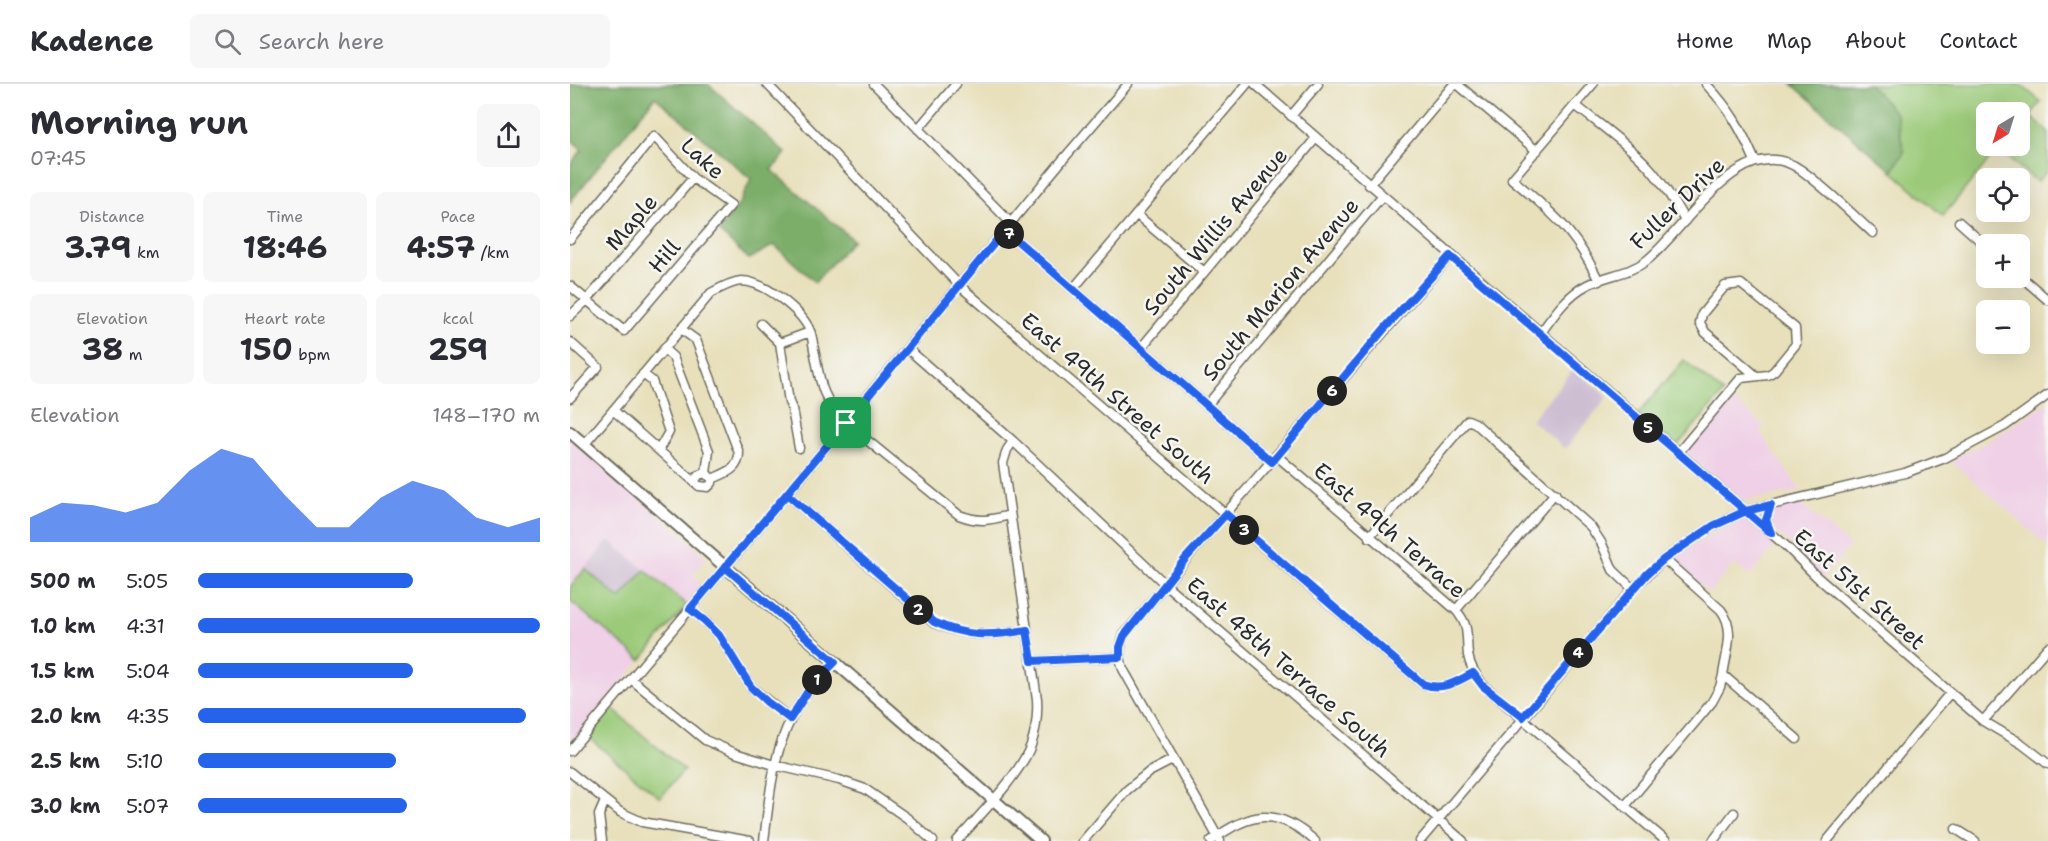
<!DOCTYPE html>
<meta charset="utf-8">
<style>
:root{--surface:#fff;--page:#f7f7f7;--text:#2b2b33;--muted:#7c7c81;--line:#e1e1e2;--accent:#2563eb}
body{margin:0;font-family:"Shantell Sans",sans-serif;background:var(--page);color:var(--text);height:100vh;display:flex;flex-direction:column;font-size:22px;white-space:nowrap}
*{box-sizing:border-box;margin:0}
p{font-size:20px;color:var(--muted)}
.icon{flex:none;width:33px;height:33px;fill:none;stroke:currentColor;stroke-width:2;stroke-linecap:round;stroke-linejoin:round}
.map{position:relative;flex:1;overflow:hidden}
.panel{display:flex;flex-direction:column;background:var(--surface);width:570px}
.panel>*{flex:none}
.needle{width:39px;rotate:218deg}
.tools{position:absolute;left:1406px;top:18px;display:grid;gap:12px}
.tools a{display:grid;place-items:center;width:54px;height:54px;border-radius:9px;background:var(--surface);box-shadow:0 6px 24px #0002;font-size:30px}
.pin{position:absolute;display:grid;place-items:center;width:51px;height:51px;color:#fff;margin:-26px;border-radius:12px;box-shadow:0 3px 9px #0006}
.km{position:absolute;width:30px;height:30px;margin:-15px;border-radius:50%;background:#222;color:#fff;font-size:16px;line-height:30px;text-align:center}
.round{display:grid;place-items:center;flex:none;width:63px;height:63px;border-radius:9px;background:var(--page)}
.headline{display:flex;align-items:center;justify-content:space-between;height:102px;padding:0 30px}
h1{font-size:33px;font-weight:700;line-height:45px}
.stats{display:grid;grid-template-columns:repeat(3,1fr);gap:9px;height:102px;padding:6px 30px}
.stats div{display:grid;align-content:center;border-radius:9px;background:var(--page);text-align:center}
.stats b{font-size:30px;font-weight:700}
.stats small{font-size:16px;font-weight:400}
.stats p{font-size:16px}
.chart{height:168px;padding:12px 30px}
.chart p{display:flex;justify-content:space-between}
.chart svg{width:100%;height:108px;margin-top:6px;fill:var(--accent);opacity:.7}
ul{padding:0 30px;list-style:none;font-size:20px}
li{display:grid;grid-template-columns:96px 72px 1fr;align-items:center;height:45px}
li i{height:15px;border-radius:8px;background:var(--accent)}
header{display:flex;align-items:center;gap:36px;box-sizing:border-box;height:84px;padding:0 30px;background:var(--surface);border-bottom:2px solid var(--line)}
header strong{font-size:28px}
nav{display:flex;gap:33px;margin-inline-start:auto;font-size:21px}
.search{width:420px;height:54px;background:var(--page);display:flex;align-items:center;gap:15px;box-sizing:border-box;padding:0 21px;border-radius:9px;color:var(--muted);font-size:22px}
main{display:flex;flex:1;min-height:0}
.map>svg:first-child{display:block}
</style>
<header>
<strong>Kadence</strong>
<div class="search"><svg class="icon" aria-label="search" viewBox="0 0 24 24"><circle cx="10" cy="10" r="6"/><path d="M15 15l6 6"/></svg>Search here</div>
<nav><a>Home</a><a>Map</a><a>About</a><a>Contact</a></nav>
</header>
<main>
<section class="panel">
<div class="headline"><div><h1>Morning run</h1><p>07:45</p></div><a class="round"><svg class="icon" aria-label="share" viewBox="0 0 24 24"><path d="M12 15V3M7 8l5-5 5 5M5 13v7h14v-7"/></svg></a></div>
<div class="stats">
<div><p>Distance</p><b>3.79<small> km</small></b></div>
<div><p>Time</p><b>18:46</b></div>
<div><p>Pace</p><b>4:57<small> /km</small></b></div>
</div>
<div class="stats">
<div><p>Elevation</p><b>38<small> m</small></b></div>
<div><p>Heart rate</p><b>150<small> bpm</small></b></div>
<div><p>kcal</p><b>259</b></div>
</div>
<div class="chart"><p><span>Elevation</span>148–170 m</p>
<svg viewBox="0 0 160 44" preserveAspectRatio="none"><path d="M0 44V34L10 28L20 29L30 32L40 28L50 15L60 6L70 10L80 25L90 38L100 38L110 26L120 19L130 23L140 34L150 38L160 34V44z"/></svg>
</div>
<ul>
<li><b>500 m</b>5:05<i style="width:63%"></i></li>
<li><b>1.0 km</b>4:31<i style="width:100%"></i></li>
<li><b>1.5 km</b>5:04<i style="width:63%"></i></li>
<li><b>2.0 km</b>4:35<i style="width:96%"></i></li>
<li><b>2.5 km</b>5:10<i style="width:58%"></i></li>
<li><b>3.0 km</b>5:07<i style="width:61%"></i></li>
</ul>
</section>
<div class="map">
<svg width="1478" height="757" viewBox="0 0 1478 757">
<rect width="100%" height="100%" fill="#f6f6f2"/>
<filter id="ink" filterUnits="userSpaceOnUse"><feTurbulence type="fractalNoise" baseFrequency=".0167" numOctaves="2"/><feDisplacementMap in="SourceGraphic" scale="12" xChannelSelector="R" yChannelSelector="G"/><feConvolveMatrix kernelMatrix="1 2 1 2 8 2 1 2 1" color-interpolation-filters="sRGB"/></filter>
<filter id="wash" filterUnits="userSpaceOnUse"><feTurbulence type="fractalNoise" baseFrequency=".008" numOctaves="4" result="noise"/><feDisplacementMap in="SourceGraphic" scale="24" xChannelSelector="R" yChannelSelector="G"/><feGaussianBlur stdDeviation="1.35" result="paint"/><feColorMatrix in="noise" values="0 0 0 0 0 0 0 0 0 0 0 0 0 0 0 0 0 1.4 0 .05"/><feComposite in="paint" operator="in"/></filter>
<g filter="url(#wash)">
<rect width="100%" height="100%" fill="#e8e0bb"/>
<path fill="#efd0e6" d="M 1160,314 L 1194,342 L 1190,348 L 1231,407 L 1173,417 L 1116,371 L 1118,363 Z
M 1478,318 L 1478,462 L 1380,376 L 1416,359 Z
M 0,353 L 137,473 L 122,492 L 134,502 L 117,521 L 39,456 L 0,503 Z
M 1230,419 L 1280,462 L 1253,494 L 1199,440 L 1200,430 L 1206,424 Z
M 1174,436 L 1185,441 L 1207,460 L 1180,492 L 1164,480 L 1139,509 L 1104,478 L 1108,471 L 1138,452 L 1150,445 Z
M 0,517 L 71,576 L 0,662 Z"/>
<path fill="#cdbed2" d="M 1004,285 L 1038,313 L 995,365 L 961,336 Z
M 39,456 L 75,486 L 50,515 L 15,485 Z"/>
<path fill="#9bca79" stroke="#637a52" stroke-width="1.5" fill-rule="evenodd" d="M 1299,0 L 1450,0 L 1471,18 L 1460,32 L 1478,47 L 1478,86 L 1467,98 L 1428,65 L 1373,132 L 1322,87 L 1334,68 L 1326,30 ZM 1416,28 L 1449,28 L 1449,62 L 1416,62 Z
M 1114,276 L 1153,309 L 1107,362 L 1068,330 Z
M 15,485 L 50,515 L 75,486 L 117,521 L 71,576 L 0,517 L 0,503 Z
M 41,624 L 114,686 L 90,714 L 17,652 Z"/>
<path fill="#7cae69" stroke="#546c4a" stroke-width="1.5" d="M 0,0 L 138,0 L 216,69 L 202,86 L 283,156 L 245,198 L 204,161 L 179,175 L 148,147 L 168,122 L 181,95 L 85,13 L 0,118 L 0,81 L 12,66 L 0,54 Z
M 1222,0 L 1299,0 L 1326,30 L 1334,68 L 1322,87 Z"/>
</g>
<g filter="url(#ink)">
<g fill="none" stroke-linecap="round" stroke-linejoin="round">
<defs>
<path id="minor" d="M 197,0 L 390,202 L 853,600 C 872,607 887,598 903,589
M 304,0 L 441,139
M 685,0 L 1217,463 L 1246,492 L 1413,637 L 1452,660 L 1478,680
M 887,0 L 967,67
M 1023,0 L 942,95 C 984,130 1005,147 1029,197
M 1136,0 C 1161,26 1171,45 1185,77
M 1005,21 C 1029,40 1055,58 1076,80 C 1092,97 1104,117 1115,137
M 721,32 L 748,0
M 348,45 L 386,0
M 799,101 L 884,0
M 567,131 L 633,187
M 1389,138 L 1416,162
M 435,146 L 702,378
M 0,155 L 84,52 L 123,94 L 161,121 L 54,247 L 0,202
M 1449,191 L 1478,216
M 503,205 L 677,0
M 0,232 L 17,216 L 123,94
M 191,240 L 210,259 L 219,318 L 222,325 L 229,364
M 111,245 L 126,256 L 169,369 C 169,386 155,389 142,395 L 136,389
M 970,250 C 983,232 997,211 1017,201 C 1036,191 1059,190 1076,177 C 1116,146 1171,43 1231,86 C 1256,104 1280,128 1303,149
M 0,258 L 28,283 L 0,314
M 210,259 L 240,248
M 571,264 L 746,54
M 94,265 L 103,273 L 139,367 L 136,389 L 129,391 L 125,396
M 338,265 L 443,357 L 595,500 L 893,757
M 73,290 L 82,297 L 99,348 L 89,365
M 637,321 L 812,112
M 43,326 L 129,402 L 138,403 L 142,399 L 142,395
M 14,361 L 141,209 C 150,204 161,198 171,197 C 194,197 232,227 240,247 C 243,254 243,263 245,270 C 251,303 252,314 276,339 L 389,431 C 410,439 420,436 440,431
M 1108,369 L 1171,294 L 1198,291 L 1204,287 L 1226,260 L 1225,244 L 1171,200 L 1155,202 L 1132,230 L 1130,239 L 1135,248 L 1185,291
M 707,372 L 886,526 C 900,543 896,551 898,571 C 900,583 906,592 913,601 L 1096,757
M 217,410 L 364,539 C 399,554 421,552 457,546
M 1199,446 L 1196,433 L 1201,421
M 799,453 L 898,336 L 905,339 L 1021,443 L 1032,460 L 1043,486 L 1063,505
M 1094,475 L 1151,526 C 1166,545 1156,569 1153,591 L 1227,655
M 120,525 L 135,537 L 149,551 L 181,603 L 220,635
M 886,526 L 985,409
M 462,577 L 550,573
M 61,595 L 135,656 L 165,669 L 204,681 L 269,696 L 295,705 L 337,734 L 363,757
M 1413,637 L 1478,563
M 0,667 L 217,410 L 490,79 L 558,0
M 0,688 L 50,728 L 72,738 L 180,757
M 1055,722 L 1142,618 L 1150,603 L 1153,591
M 1386,745 L 1405,757
M 32,757 L 29,731 L 35,717
M 194,757 C 203,683 206,632 265,578
M 387,757 C 409,732 450,691 461,661 C 466,646 468,631 467,615 L 433,379 L 437,366 L 443,357
M 513,757 L 557,706 L 579,688 L 604,675
M 641,757 C 681,727 707,723 745,757
M 650,757 L 553,585 C 549,572 549,564 554,551 L 617,474 L 880,172
M 850,757 L 1063,505 L 1094,475 L 1143,442 L 1176,427 L 1335,389 L 1375,374 L 1435,342 L 1478,311
M 1143,757 L 1164,729
M 1257,757 L 1380,609"/>
<path id="major" d="M 0,348 L 471,757"/>
</defs>
<use href="#minor" stroke="#6d6a5d" stroke-width="11"/>
<use href="#major" stroke="#6d6a5d" stroke-width="14"/>
<use href="#minor" stroke="#fff" stroke-width="8"/>
<use href="#major" stroke="#fff" stroke-width="10"/>
</g>
</g>
<g fill="none" stroke-linecap="round" stroke-linejoin="round" filter="url(#ink)">
<defs>
<path id="route" d="M 276,339 L 120,525 L 135,537 L 149,551 L 181,603 L 197,618 L 220,635 L 240,604 L 265,578 L 155,483 L 217,410 L 364,538 C 398,554 421,552 457,546 L 462,577 L 550,573 L 550,563 L 554,552 L 616,474 L 656,430 L 853,600 C 872,607 887,598 903,589 L 913,602 L 953,633 L 1077,490 L 1094,475 L 1143,442 L 1176,427 L 1201,421 L 1196,436 L 1201,449 C 1094,356 987,264 880,172 L 815,244 L 702,378 L 435,146 L 276,339"/>
</defs>
<use href="#route" stroke="#fff" stroke-width="12"/>
<use href="#route" stroke="#2563eb" stroke-width="8"/>
</g>
<g text-anchor="middle" stroke-width="5" stroke-linejoin="round" paint-order="stroke">
<g font-size="22" fill="#2b2b2b" stroke="#f6f6f2">
<text transform="translate(133 74) rotate(42)" y="8">Lake</text>
<text transform="translate(1107 119) rotate(-44)" y="8">Fuller Drive</text>
<text transform="translate(61 138) rotate(-49)" y="8">Maple</text>
<text transform="translate(645 147) rotate(-50)" y="8">South Willis Avenue</text>
<text transform="translate(94 172) rotate(-50)" y="8">Hill</text>
<text transform="translate(710 205) rotate(-50)" y="8">South Marion Avenue</text>
<text transform="translate(548 314) rotate(41)" y="8">East 49th Street South</text>
<text transform="translate(820 446) rotate(41)" y="8">East 49th Terrace</text>
<text transform="translate(1290 505) rotate(42)" y="8">East 51st Street</text>
<text transform="translate(719 583) rotate(41)" y="8">East 48th Terrace South</text>
</g>
</g>
</svg>
<div class="tools">
<a><svg class="needle" viewBox="-14 -14 28 28"><path d="M0-13l5 13h-10z" fill="#e53935"/><path d="M0 13l5-13h-10z" fill="#7c7c81"/></svg></a>
<a><svg class="icon" aria-label="locate" viewBox="0 0 24 24"><circle cx="12" cy="12" r="6"/><path d="M12 2v4M12 18v4M2 12h4M18 12h4"/></svg></a>
<a>+</a>
<a>−</a>
</div>
<div class="pin" style="left:276px;top:339px;background:#1e9e55"><svg class="icon" aria-label="arrive" viewBox="0 0 24 24"><path d="M6 21V4h12l-3 4 3 4H6"/></svg></div>
<b class="km" style="left:247px;top:596px">1</b>
<b class="km" style="left:348px;top:526px">2</b>
<b class="km" style="left:674px;top:446px">3</b>
<b class="km" style="left:1008px;top:569px">4</b>
<b class="km" style="left:1078px;top:344px">5</b>
<b class="km" style="left:762px;top:307px">6</b>
<b class="km" style="left:439px;top:150px">7</b>
</div>
</main>
